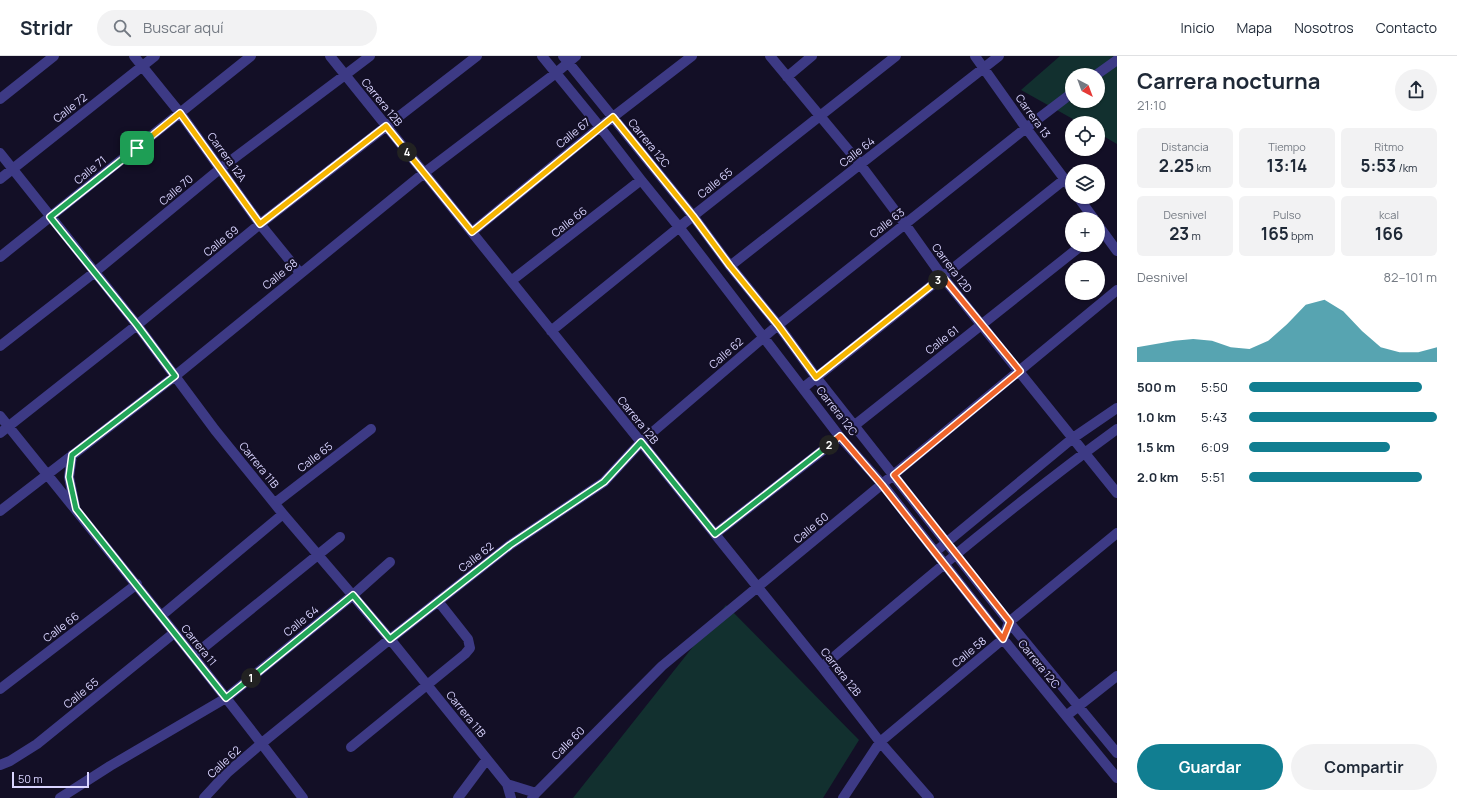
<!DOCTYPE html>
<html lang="es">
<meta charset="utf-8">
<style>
:root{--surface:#fff;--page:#f2f2f3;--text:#1f2937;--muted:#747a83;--line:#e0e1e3;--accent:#117e91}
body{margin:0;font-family:Manrope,sans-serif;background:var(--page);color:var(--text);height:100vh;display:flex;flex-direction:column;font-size:15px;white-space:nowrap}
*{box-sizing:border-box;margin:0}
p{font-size:13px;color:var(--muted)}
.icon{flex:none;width:22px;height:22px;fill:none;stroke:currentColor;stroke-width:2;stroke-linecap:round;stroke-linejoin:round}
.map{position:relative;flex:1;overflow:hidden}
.side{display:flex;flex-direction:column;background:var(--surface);width:340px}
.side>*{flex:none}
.needle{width:26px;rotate:139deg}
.fabs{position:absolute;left:1065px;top:12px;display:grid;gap:8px}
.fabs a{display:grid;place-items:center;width:40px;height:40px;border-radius:50%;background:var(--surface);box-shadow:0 1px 3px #0004;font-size:20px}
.scale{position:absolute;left:12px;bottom:10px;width:77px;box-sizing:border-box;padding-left:4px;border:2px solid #d9d4ff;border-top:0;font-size:11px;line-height:14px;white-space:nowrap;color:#d9d4ff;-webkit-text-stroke:3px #130f26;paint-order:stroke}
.pin{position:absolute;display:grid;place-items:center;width:34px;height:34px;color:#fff;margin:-17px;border-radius:8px;box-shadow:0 2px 6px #0006}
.km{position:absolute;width:20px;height:20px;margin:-10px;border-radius:50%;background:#222;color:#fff;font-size:11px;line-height:20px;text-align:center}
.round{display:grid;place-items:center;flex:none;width:42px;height:42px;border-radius:21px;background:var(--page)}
.head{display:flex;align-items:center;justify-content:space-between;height:68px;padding:0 20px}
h1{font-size:22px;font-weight:700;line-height:30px}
.stats{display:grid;grid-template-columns:repeat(3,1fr);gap:6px;height:68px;padding:4px 20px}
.stats div{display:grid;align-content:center;border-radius:6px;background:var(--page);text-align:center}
.stats b{font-size:17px;font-weight:700}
.stats small{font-size:11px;font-weight:400}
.stats p{font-size:11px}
.chart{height:112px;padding:8px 20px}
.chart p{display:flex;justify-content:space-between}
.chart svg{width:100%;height:72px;margin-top:4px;fill:var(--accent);opacity:.7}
.cta{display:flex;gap:8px;margin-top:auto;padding:8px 20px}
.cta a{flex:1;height:46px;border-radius:24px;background:var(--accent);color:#fff;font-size:16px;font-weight:700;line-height:46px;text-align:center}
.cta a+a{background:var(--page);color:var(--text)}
ul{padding:0 20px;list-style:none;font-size:13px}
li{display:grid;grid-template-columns:64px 48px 1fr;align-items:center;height:30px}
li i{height:10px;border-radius:5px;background:var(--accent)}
header{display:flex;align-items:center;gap:24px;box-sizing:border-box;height:56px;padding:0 20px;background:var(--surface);border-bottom:1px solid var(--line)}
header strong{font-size:19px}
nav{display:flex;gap:22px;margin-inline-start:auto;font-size:14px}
.search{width:280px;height:36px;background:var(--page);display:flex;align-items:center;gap:10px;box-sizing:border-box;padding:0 14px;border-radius:22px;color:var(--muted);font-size:15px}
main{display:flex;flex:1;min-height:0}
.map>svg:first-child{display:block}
</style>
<header>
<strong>Stridr</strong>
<div class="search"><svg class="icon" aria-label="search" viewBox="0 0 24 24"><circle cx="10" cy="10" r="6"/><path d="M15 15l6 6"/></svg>Buscar aquí</div>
<nav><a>Inicio</a><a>Mapa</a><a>Nosotros</a><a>Contacto</a></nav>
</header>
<main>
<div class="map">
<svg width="1117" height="742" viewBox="0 0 1117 742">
<rect width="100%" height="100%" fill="#130f26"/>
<path fill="#12302f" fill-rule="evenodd" d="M 1060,0 L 1117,0 L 1117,88 L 1098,77 L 1098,67 L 1080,67 L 1021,34 ZM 1072,19 L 1098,19 L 1098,45 L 1072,45 Z
M 726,549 L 859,684 L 823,742 L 573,742 Z"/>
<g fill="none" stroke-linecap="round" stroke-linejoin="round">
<path stroke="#3d3a85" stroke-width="10" d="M 134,0 L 180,57 L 260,168 L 300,217
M 330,0 L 822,611 L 880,686 L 929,742
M 542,0 L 600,71 L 641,124 L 679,171 L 840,381 L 883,429 L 1003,583 L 1117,722
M 563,0 L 693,160 L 730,210 L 778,269 L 816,321 L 1009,566 L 1117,697
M 770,0 L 860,108 L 905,168 L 942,220 L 1117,437
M 975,0 L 1026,72 L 1072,133
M 1096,19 L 1117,4
M 787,21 L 812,0
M 0,43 L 54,0
M 0,97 L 137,269 L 215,374 L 283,458 L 390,583 L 507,728 L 511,742
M 0,123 L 155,0
M 1078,141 L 1094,163
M 1098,169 L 1117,195
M 472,176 L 600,71 L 692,0
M 0,201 L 251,0
M 730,210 L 999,0
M 511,225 L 641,124
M 551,275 L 693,160 L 896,0
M 0,290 L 95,216 L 221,112 L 345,19 L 370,0
M 803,332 L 1065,123
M 0,360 C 102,487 205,612 303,742
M 855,369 L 1082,189
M 0,377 L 137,269 L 260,168 L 477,0
M 72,399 L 69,421 L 75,451
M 275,447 L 371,373
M 0,455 L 175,320 L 424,117 L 556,17 L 576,0
M 715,478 L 840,381
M 935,496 L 1073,382 L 1117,352
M 161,560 L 283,458
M 193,600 L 340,481
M 822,611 C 919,529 1015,447 1117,373
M 0,633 L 137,528
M 1066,660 L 1117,620
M 351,691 L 465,598 L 470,592 L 468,583 L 438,545
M 0,709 L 10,705 L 37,688 L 174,577
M 507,728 L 536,737
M 60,742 L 110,710 L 226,642 L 353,539 L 390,506
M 204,742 L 227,717 L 262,687 L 390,583 L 510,489 L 604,426 L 641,386 L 778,269 L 1026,72 L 1072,37
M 458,742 L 487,703
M 532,742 L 536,737 L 662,610 L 1117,234
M 843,742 L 880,686 L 1003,583 L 1009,566 L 1117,477"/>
</g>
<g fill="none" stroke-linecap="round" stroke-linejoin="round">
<defs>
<path id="split-1" d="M 137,92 L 50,161 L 137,269 L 175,320 L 72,399 L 69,421 L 76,453 L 226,642 L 251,622"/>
<path id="split-2" d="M 251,622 L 353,539 L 390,583 L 510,489 L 604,426 L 641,386 L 715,478 L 829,389"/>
<path id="split-3" d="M 829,389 L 840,380 L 882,429 L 1003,583 L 1010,566 L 894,419 L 1020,315 L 942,220 L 938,224"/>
<path id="split-4" d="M 407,96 L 472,176 L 613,61 L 693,160 L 730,210 L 778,269 L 816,321 L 938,224"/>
<path id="split-5" d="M 137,92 L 180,57 L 260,168 L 386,70 L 407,96"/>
</defs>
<use href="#split-1" stroke="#fff" stroke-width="8"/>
<use href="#split-2" stroke="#fff" stroke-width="8"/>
<use href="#split-3" stroke="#fff" stroke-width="8"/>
<use href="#split-4" stroke="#fff" stroke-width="8"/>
<use href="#split-5" stroke="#fff" stroke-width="8"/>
<use href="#split-1" stroke="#22a559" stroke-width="5"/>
<use href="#split-2" stroke="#22a559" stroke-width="5"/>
<use href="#split-3" stroke="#f0652b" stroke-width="5"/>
<use href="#split-4" stroke="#f5b400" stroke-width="5"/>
<use href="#split-5" stroke="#f5b400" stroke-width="5"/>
</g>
<g text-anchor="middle" stroke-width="4" stroke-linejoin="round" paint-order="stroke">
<g font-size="11" fill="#d9d4ff" stroke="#130f26">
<text transform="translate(382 46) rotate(51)" y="4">Carrera 12B</text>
<text transform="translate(70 52) rotate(-38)" y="4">Calle 72</text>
<text transform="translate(1033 60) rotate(54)" y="4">Carrera 13</text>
<text transform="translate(573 77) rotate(-39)" y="4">Calle 67</text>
<text transform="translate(649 87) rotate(51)" y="4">Carrera 12C</text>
<text transform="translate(857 96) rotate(-38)" y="4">Calle 64</text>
<text transform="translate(227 101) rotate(54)" y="4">Carrera 12A</text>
<text transform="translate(90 114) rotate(-39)" y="4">Calle 71</text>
<text transform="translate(715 127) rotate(-39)" y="4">Calle 65</text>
<text transform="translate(176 134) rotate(-40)" y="4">Calle 70</text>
<text transform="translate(569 166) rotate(-38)" y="4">Calle 66</text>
<text transform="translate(887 167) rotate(-38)" y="4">Calle 63</text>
<text transform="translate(221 185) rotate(-39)" y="4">Calle 69</text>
<text transform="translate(952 212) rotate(53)" y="4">Carrera 12D</text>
<text transform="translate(280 218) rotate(-39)" y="4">Calle 68</text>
<text transform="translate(942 284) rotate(-38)" y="4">Calle 61</text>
<text transform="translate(726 297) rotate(-41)" y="4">Calle 62</text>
<text transform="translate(837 355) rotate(52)" y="4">Carrera 12C</text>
<text transform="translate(638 364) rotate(51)" y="4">Carrera 12B</text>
<text transform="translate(315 401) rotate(-38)" y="4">Calle 65</text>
<text transform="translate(259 409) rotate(51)" y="4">Carrera 11B</text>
<text transform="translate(811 472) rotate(-39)" y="4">Calle 60</text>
<text transform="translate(476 501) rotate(-38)" y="4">Calle 62</text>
<text transform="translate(301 565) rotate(-39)" y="4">Calle 64</text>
<text transform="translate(61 571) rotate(-37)" y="4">Calle 66</text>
<text transform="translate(199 589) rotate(51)" y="4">Carrera 11</text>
<text transform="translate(969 596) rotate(-40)" y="4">Calle 58</text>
<text transform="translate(1039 608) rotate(51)" y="4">Carrera 12C</text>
<text transform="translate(841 616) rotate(52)" y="4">Carrera 12B</text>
<text transform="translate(81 637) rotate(-39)" y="4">Calle 65</text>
<text transform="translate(466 658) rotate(51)" y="4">Carrera 11B</text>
<text transform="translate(568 687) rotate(-45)" y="4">Calle 60</text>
<text transform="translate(224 706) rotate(-43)" y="4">Calle 62</text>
</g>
</g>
</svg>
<div class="fabs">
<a><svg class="needle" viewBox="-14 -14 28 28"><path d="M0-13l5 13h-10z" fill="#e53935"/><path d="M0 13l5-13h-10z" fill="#747a83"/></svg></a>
<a><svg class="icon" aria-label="locate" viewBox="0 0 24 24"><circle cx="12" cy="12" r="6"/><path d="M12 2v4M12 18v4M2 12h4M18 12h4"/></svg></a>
<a><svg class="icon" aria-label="layers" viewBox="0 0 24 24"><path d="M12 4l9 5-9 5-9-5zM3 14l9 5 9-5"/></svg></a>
<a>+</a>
<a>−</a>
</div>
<div class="scale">50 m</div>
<div class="pin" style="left:137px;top:92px;background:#1e9e55"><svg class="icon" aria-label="arrive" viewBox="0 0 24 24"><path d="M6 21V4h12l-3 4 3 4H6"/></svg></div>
<b class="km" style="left:251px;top:622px">1</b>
<b class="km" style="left:829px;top:389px">2</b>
<b class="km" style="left:938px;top:224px">3</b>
<b class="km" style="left:407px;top:96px">4</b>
</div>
<section class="side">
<div class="head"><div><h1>Carrera nocturna</h1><p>21:10</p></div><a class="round"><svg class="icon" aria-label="share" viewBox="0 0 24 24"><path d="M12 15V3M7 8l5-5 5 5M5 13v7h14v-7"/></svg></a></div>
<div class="stats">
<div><p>Distancia</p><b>2.25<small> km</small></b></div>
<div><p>Tiempo</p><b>13:14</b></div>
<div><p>Ritmo</p><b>5:53<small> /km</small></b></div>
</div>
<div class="stats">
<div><p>Desnivel</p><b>23<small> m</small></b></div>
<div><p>Pulso</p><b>165<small> bpm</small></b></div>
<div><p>kcal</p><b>166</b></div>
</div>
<div class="chart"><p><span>Desnivel</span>82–101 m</p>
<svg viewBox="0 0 160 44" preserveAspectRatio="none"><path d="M0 44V35L10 33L20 31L30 30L40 31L50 35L60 36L70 31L80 21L90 9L100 6L110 13L120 25L130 35L140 38L150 38L160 35V44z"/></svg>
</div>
<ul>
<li><b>500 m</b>5:50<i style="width:92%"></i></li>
<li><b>1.0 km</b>5:43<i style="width:100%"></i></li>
<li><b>1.5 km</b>6:09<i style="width:75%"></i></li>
<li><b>2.0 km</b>5:51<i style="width:92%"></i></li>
</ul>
<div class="cta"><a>Guardar</a><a>Compartir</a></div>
</section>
</main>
